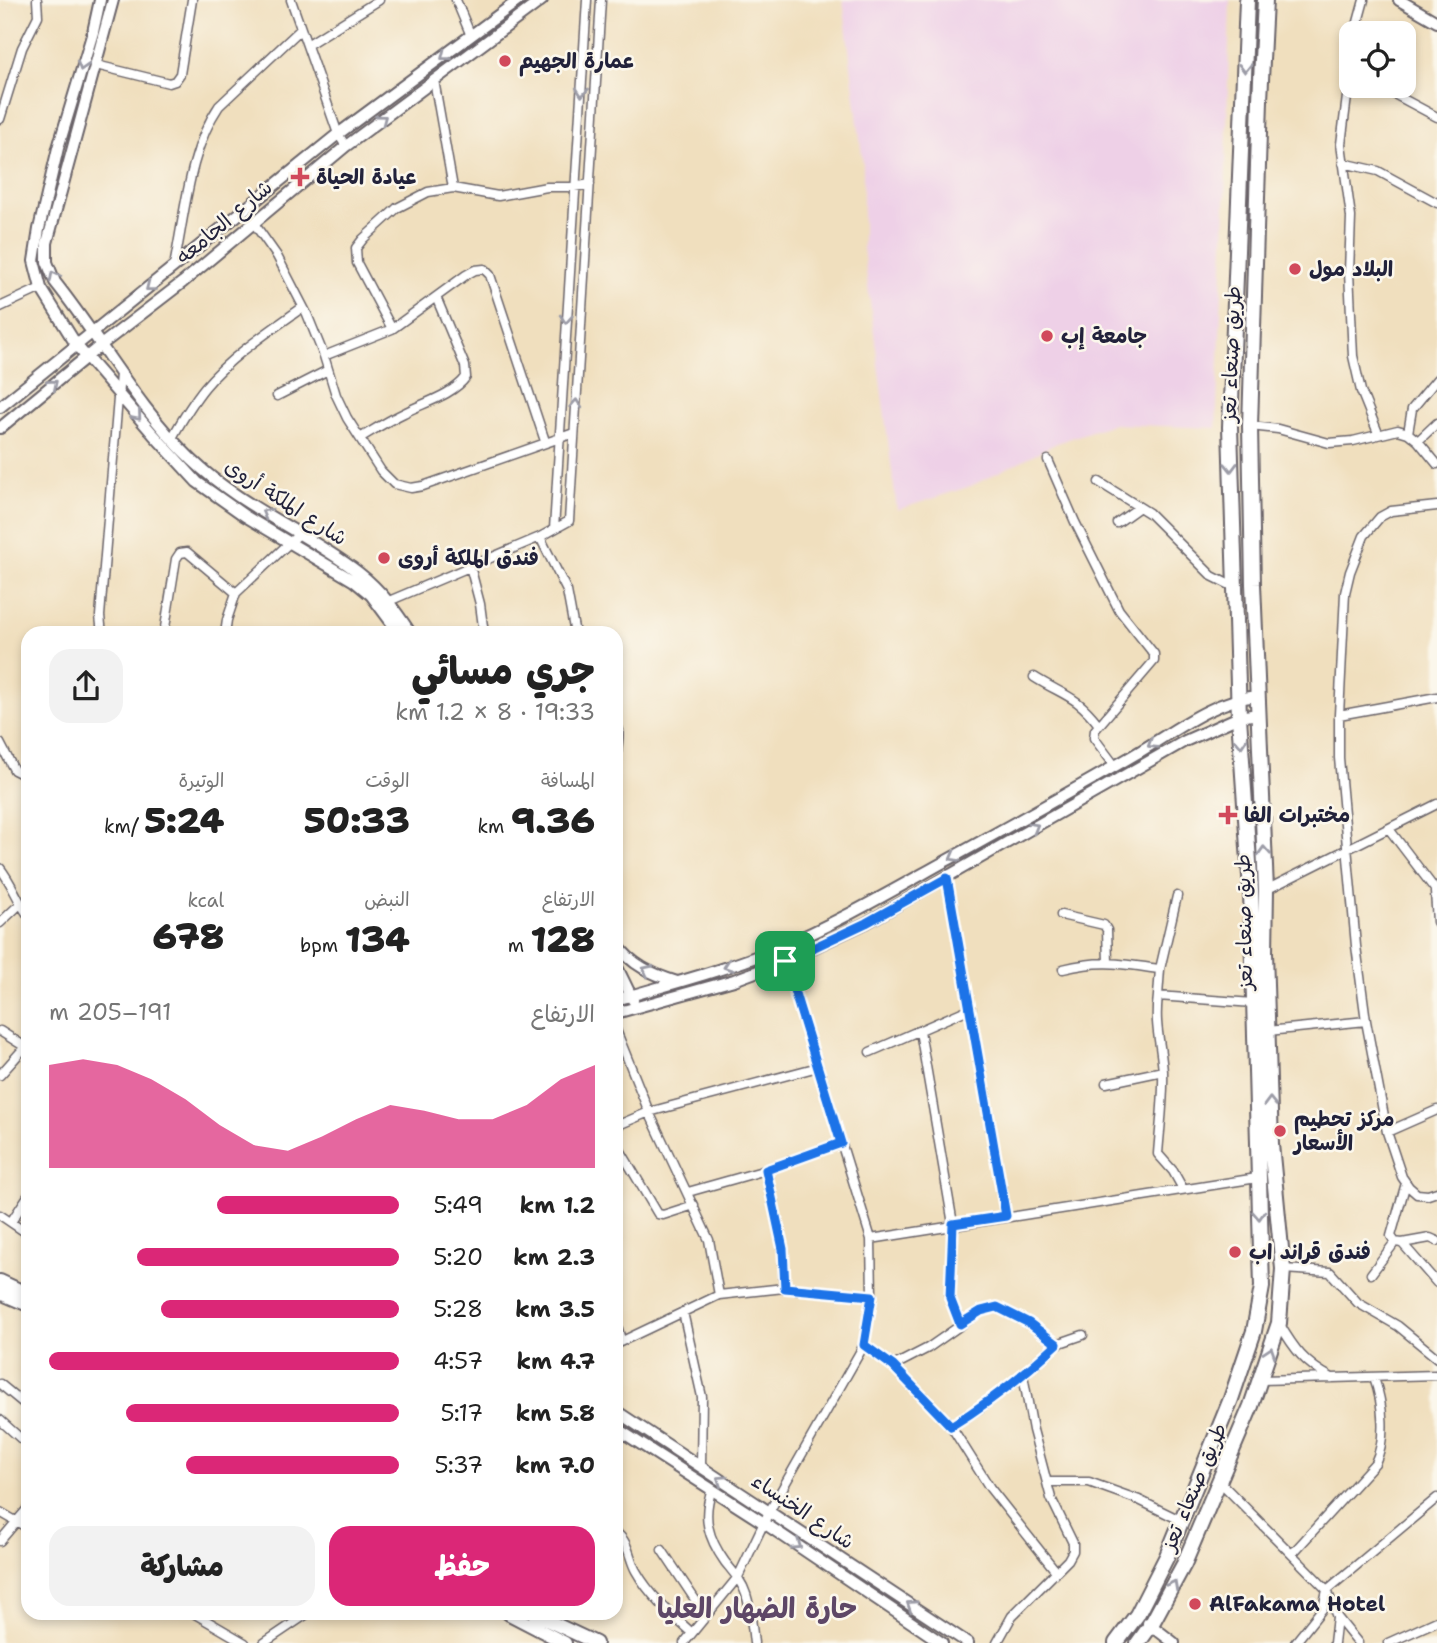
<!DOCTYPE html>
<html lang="ar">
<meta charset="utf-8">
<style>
:root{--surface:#fff;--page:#f2f2f2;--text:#222;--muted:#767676;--accent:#db2777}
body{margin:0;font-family:"Shantell Sans","Playpen Sans Arabic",sans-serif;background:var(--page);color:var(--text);direction:rtl;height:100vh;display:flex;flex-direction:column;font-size:26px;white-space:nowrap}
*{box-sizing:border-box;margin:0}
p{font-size:23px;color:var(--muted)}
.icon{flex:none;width:38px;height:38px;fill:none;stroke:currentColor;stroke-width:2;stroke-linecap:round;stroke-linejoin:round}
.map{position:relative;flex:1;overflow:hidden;direction:ltr}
.panel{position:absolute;left:21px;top:626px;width:602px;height:994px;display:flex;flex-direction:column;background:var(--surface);border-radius:21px;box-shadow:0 4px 10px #0003;direction:rtl}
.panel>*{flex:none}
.fabs{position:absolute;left:1339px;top:21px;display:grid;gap:14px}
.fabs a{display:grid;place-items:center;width:77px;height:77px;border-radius:14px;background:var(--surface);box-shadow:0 4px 10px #0003;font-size:35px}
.pin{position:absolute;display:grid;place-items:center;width:60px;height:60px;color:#fff;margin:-30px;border-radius:14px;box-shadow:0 4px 10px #0006}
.round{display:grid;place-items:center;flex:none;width:74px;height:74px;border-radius:21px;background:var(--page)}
.headline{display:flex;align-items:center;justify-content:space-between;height:119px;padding:0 28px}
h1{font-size:38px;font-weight:800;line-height:52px}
.metrics{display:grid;grid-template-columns:repeat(3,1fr);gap:10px;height:119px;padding:7px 28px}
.metrics div{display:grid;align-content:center}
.metrics b{font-size:35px;font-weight:800}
.metrics small{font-size:19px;font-weight:400}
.metrics p{font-size:19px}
.chart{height:196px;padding:14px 28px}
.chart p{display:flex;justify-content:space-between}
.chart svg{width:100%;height:126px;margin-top:7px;fill:var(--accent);opacity:.7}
.cta{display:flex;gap:14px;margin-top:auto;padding:14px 28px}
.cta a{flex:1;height:80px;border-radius:21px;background:var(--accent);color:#fff;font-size:28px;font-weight:800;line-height:80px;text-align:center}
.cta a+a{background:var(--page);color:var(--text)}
ul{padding:0 28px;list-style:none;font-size:23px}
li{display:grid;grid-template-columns:112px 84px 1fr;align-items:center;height:52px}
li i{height:18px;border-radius:9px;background:var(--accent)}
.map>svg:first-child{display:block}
</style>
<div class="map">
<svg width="1437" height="1643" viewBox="0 0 1437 1643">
<rect width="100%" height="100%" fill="#fbf7ec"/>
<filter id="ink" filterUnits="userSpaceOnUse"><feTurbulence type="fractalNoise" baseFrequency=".0143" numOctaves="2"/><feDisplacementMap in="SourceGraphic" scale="14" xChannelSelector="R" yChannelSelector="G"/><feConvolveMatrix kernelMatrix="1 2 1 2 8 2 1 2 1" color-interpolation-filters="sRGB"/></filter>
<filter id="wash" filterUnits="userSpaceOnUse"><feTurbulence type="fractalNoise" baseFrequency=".00686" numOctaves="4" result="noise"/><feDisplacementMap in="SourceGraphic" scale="28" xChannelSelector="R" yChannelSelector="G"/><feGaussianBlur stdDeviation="1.57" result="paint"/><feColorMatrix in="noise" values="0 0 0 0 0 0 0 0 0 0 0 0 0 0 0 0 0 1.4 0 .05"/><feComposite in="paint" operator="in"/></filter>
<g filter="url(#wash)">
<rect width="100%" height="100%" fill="#f0dfbe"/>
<path fill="#eed0e7" d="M 843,0 L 1230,0 L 1224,244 L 1216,428 L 1112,424 L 1057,443 L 971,486 L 897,510 L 863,248 L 863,164 Z"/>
</g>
<g filter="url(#ink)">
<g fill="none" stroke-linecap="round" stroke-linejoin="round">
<defs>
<path id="street" d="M 291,0 L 338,134 L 346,146
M 456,0 L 471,36
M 1355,33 L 1364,0
M 307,45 L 379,0
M 1351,63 L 1351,74
M 96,65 L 169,83 L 175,81 L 180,74 L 192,0
M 1350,73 L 1341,144 L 1351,217 L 1349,272 L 1353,356 L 1361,391 L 1378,433
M 434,80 L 453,188
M 1379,86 L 1437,117
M 0,119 L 22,48 L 38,16 L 37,0
M 1343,163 L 1378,171 L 1437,203
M 253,222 L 277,256 L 307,314 L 324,356 L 336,395 L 347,418 L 381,471 L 394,484 L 411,488 L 423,486 L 574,433
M 174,266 C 185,214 189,150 219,106 L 301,29
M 0,307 L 41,288
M 392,329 L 357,263 L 356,248 L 363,239 L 397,208 L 428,192 L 453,188 L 498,196 L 547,187 L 574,187 L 590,184
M 324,356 L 392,329 L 466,275 L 475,270 L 484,269 L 490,275 L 545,441
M 277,396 L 328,370
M 1250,426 L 1278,429 L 1329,443 L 1353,441 L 1398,430 L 1408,433 L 1418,441 L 1437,464
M 1408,433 L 1412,409 L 1437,379
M 172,438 C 182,420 192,403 205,387 C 232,355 270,331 303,307
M 360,438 C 375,429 389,420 404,413 C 423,403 453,395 466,377 L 465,366 L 436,297
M 1418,441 L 1437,423
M 1048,460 L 1075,522 L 1119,610 L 1154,654 L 1154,661 L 1095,730 L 1094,738 L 1115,766
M 1099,482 L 1149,513 L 1212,576 L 1234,587
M 1437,506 L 1391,511 L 1380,517 L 1364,536 L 1350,572 L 1345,593 L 1339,715 L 1339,758 L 1356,946 L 1366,1021 L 1387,1132 L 1402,1177 L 1409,1187 L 1417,1194 L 1428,1195 L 1437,1192
M 1117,523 L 1138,508
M 554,529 L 587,0
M 540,537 L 567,591 L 575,634
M 470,566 L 480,604 L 484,634
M 389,601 L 540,537 L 569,521 L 601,0
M 102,634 L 100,616 L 120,374
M 164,634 L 176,559 L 180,553 L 187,552 L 236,593
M 225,634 L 227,620 L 236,593 L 300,533
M 1034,677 C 1064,696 1075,694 1099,725
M 1339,715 L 1437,697
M 616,722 L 619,731 L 616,763
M 0,743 L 14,770 L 28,777
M 1389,829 L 1437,892
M 0,868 C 12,883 17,900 28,915
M 947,878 L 1006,1216
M 1266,890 L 1437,804
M 1435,892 L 1437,922
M 1061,915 L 1104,925 L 1107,930 L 1108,962
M 0,923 L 20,904
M 1063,969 C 1103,959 1121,964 1160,969
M 1158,996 L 1160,969 L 1177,896
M 616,1030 L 649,1112 L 709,1240 L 719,1295
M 0,1031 L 27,1048
M 920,1031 L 953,1224 L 950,1298 L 960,1324
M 1268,1031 L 1366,1021
M 870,1052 L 971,1008
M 0,1075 L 25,1047
M 1106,1083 L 1163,1071
M 616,1126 L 649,1112 L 818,1067
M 1387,1132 L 1437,1110
M 616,1143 L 658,1214 L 663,1215 L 694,1205
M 1406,1183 L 1391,1236 L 1395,1242 L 1402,1243 L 1437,1283
M 1183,1189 L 1173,1171 L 1158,1154 C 1160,1126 1164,1100 1163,1072 C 1161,1043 1154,1026 1158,996 L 1253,1003
M 688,1192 L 766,1170 L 841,1143
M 0,1215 L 28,1234
M 11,1222 L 28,1196
M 871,1239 L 1257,1178
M 1402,1243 L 1430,1238 L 1437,1241
M 1283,1269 L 1330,1272 L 1358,1303 L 1398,1326 L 1437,1358
M 1371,1274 L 1395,1242
M 784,1288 L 872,1296
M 683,1312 L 702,1397 L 701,1466
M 616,1322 L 621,1340
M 1279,1323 C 1294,1349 1305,1364 1332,1378
M 616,1344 L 719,1295 L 784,1288 L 783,1249 L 766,1170
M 864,1345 L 893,1366 L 951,1426 L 990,1488 L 1055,1570
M 893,1366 L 928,1348 L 981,1311 L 997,1307 L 1029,1323 L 1057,1344
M 1261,1380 L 1437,1375
M 0,1384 L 28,1407
M 0,1420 L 28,1445
M 951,1426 L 980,1408 L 1023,1375 L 1057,1344 L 1083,1335
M 1047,1482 L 1089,1482 L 1139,1500 L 1180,1520
M 1220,1482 L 1327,1590 L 1437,1498
M 712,1489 C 702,1517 708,1538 725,1562 C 733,1572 742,1581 746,1594 C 751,1609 752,1627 754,1643
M 0,1512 L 28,1528
M 616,1533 C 629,1541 629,1559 636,1571 C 650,1596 672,1615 692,1633
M 0,1541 L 28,1508
M 662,1550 L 706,1616
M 1292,1554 L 1375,1463 C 1387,1439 1383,1403 1374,1378
M 1327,1590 L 1337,1617 L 1334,1643
M 195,1614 L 245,1643
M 1337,1617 L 1358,1643
M 264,1643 L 307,1614
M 684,1643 L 738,1577 L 769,1512 L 864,1345 L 872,1296 L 871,1239 L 785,961 L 779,947
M 997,1643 L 1012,1616 L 1068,1560 L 1073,1551 L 1073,1543 L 1051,1498 L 1033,1430 L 1023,1375
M 1295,1643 L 1323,1608 L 1327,1590
M 1388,1643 L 1437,1621"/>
<path id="secondary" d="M 100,0 L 93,32 L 58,148 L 39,229 L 34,261 L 41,288 L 77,346 L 153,434 L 197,482 L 245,516 L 354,581 L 371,595 L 400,634
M 113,0 L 47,243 L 47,262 L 55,282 C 102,341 137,407 192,460 C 241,507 306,532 359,573 C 381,590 396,611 411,634
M 1399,0 L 1437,22
M 0,407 L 338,134 L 519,0
M 0,428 L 101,345 L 183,282 L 346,146 L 542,0
M 616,943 C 631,965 652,974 677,982
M 616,965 L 633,1000
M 616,1000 C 670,984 726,970 778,948 C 835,924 890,892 944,862 C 1007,827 1071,792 1134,755 C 1172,733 1212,700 1257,696
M 616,1013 L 734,980 L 785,961 L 866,923 L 1185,741 L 1239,717 L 1258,714
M 616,1411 L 968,1643
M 616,1428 L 764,1523 L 942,1643
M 1148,1623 L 1174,1643"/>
<path id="primary" d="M 0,1281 L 28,1294
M 0,1293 L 28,1305
M 509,1614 L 565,1643
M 534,1614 L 596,1643"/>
<path id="highway" d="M 1116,1643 L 1137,1615 L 1167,1556 L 1231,1399 L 1254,1331 L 1262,1287 L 1251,891 L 1239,717 L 1230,427 L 1247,0
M 1138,1643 L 1151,1625 L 1184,1564 L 1251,1406 L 1279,1323 L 1283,1269 L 1271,1144 L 1265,952 L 1266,890 L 1253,584 L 1250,426 L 1260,100 L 1265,0"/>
</defs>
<use href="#street" stroke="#6a6469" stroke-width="11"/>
<use href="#secondary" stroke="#6a6469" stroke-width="14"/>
<use href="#primary" stroke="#6a6469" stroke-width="16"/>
<use href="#highway" stroke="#6a6469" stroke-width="18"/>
<use href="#street" stroke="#fff" stroke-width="8"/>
<use href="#secondary" stroke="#fff" stroke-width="10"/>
<use href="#primary" stroke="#fff" stroke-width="12"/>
<use href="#highway" stroke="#fff" stroke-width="14"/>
</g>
<defs><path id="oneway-chevron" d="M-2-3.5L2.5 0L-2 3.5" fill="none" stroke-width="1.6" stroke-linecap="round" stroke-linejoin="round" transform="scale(1.75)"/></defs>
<g stroke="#9c9ca7">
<use href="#oneway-chevron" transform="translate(445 56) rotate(142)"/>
<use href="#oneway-chevron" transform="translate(82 66) rotate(107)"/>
<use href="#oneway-chevron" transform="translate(1245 68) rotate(91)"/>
<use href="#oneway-chevron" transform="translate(582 92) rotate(95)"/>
<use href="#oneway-chevron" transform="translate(382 119) rotate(-37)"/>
<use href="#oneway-chevron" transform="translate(54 276) rotate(-117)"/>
<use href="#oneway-chevron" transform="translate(150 287) rotate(142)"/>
<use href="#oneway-chevron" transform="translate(566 319) rotate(94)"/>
<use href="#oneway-chevron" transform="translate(53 384) rotate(-40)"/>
<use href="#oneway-chevron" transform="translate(576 404) rotate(-86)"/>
<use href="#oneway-chevron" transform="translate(137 416) rotate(50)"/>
<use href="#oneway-chevron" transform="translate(1231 467) rotate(89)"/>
<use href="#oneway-chevron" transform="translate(266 513) rotate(-150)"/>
<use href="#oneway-chevron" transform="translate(1241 743) rotate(86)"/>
<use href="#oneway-chevron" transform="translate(1152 744) rotate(148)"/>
<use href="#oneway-chevron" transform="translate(1034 827) rotate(-30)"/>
<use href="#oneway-chevron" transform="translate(1264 851) rotate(-93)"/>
<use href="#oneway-chevron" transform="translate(954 857) rotate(151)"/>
<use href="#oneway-chevron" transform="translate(728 966) rotate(161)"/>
<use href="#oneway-chevron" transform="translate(647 970) rotate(-153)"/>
<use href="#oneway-chevron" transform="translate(1270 1102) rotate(-91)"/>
<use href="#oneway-chevron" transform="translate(1259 1215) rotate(87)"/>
<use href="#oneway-chevron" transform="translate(1270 1352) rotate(-72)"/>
<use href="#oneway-chevron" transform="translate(721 1480) rotate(-146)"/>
<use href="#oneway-chevron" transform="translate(797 1545) rotate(34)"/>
<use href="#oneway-chevron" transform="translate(1173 1585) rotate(-62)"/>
<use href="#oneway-chevron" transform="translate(911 1605) rotate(-147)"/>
</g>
</g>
<g fill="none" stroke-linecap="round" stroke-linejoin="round" filter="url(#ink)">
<defs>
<path id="route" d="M 947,878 L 1006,1216 L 953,1224 L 950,1298 L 960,1324 L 981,1311 L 997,1307 L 1029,1323 L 1057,1344 C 1024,1375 990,1402 951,1426 L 893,1366 L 864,1345 L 872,1296 L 785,1288 L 783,1249 L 766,1170 L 841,1143 L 785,961 L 866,923 Z"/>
</defs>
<use href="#route" stroke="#fff" stroke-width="14"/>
<use href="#route" stroke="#1a73e8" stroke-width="9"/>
</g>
<g fill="#d1495b" stroke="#fbf7ec" stroke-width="2.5">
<circle cx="505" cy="61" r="7"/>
<path d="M296.5 166.5h7v7h7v7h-7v7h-7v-7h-7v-7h7z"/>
<circle cx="1295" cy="269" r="7"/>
<circle cx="1047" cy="336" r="7"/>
<circle cx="384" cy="558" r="7"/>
<path d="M1224.5 804.5h7v7h7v7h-7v7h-7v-7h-7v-7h7z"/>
<circle cx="1280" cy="1131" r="7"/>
<circle cx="1235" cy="1252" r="7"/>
<circle cx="1195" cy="1604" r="7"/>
</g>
<g text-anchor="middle" stroke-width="5" stroke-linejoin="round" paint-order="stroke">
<g font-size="21" font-weight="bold" fill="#22223b" stroke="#fbf7ec" text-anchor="start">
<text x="519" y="68">عمارة الجهيم</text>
<text x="316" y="184">عيادة الحياة</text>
<text x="1309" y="276">البلاد مول</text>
<text x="1061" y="343">جامعة إب</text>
<text x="398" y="565">فندق الملكة أروى</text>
<text x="1244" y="822">مختبرات الفا</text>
<text x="1294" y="1126">مركز تحطيم<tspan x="1294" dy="24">الأسعار</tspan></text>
<text x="1249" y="1259">فندق قراند اب</text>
<text x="1209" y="1611">AlFakama Hotel</text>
</g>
<g font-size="21" fill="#22223b" stroke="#fbf7ec">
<text transform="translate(224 222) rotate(-40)" y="7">شارع الجامعه</text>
<text transform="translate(1231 354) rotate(-88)" y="7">طريق صنعاء تعز</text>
<text transform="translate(286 502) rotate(33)" y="7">شارع الملكة أروى</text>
<text transform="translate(1244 922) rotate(-91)" y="7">طريق صنعاء تعز</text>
<text transform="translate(1194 1487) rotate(-67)" y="7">طريق صنعاء تعز</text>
<text transform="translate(803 1511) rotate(34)" y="7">شارع الخنساء</text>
</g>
<g font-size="28" font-weight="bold" fill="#5e4767" stroke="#fbf7ec">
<text x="757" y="1618">حارة الضهار العليا</text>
</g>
</g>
</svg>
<div class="fabs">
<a><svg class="icon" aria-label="locate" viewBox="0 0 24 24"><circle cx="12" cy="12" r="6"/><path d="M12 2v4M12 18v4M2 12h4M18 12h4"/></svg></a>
</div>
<div class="pin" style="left:785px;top:961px;background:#1e9e55"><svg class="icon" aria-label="arrive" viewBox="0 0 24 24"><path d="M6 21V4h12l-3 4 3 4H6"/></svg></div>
<section class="panel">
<div class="headline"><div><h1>جري مسائي</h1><p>19:33 · 8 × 1.2 km</p></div><a class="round"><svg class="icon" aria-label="share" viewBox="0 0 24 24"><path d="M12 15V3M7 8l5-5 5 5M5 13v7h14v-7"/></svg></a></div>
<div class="metrics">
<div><p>المسافة</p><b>9.36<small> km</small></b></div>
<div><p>الوقت</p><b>50:33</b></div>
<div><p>الوتيرة</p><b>5:24<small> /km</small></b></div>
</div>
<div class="metrics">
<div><p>الارتفاع</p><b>128<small> m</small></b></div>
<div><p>النبض</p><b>134<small> bpm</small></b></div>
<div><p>kcal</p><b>678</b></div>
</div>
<div class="chart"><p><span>الارتفاع</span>191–205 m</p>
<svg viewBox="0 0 160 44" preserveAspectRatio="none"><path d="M0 44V8L10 6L20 8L30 13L40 20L50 29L60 36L70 38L80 33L90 27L100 22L110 24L120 27L130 27L140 22L150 13L160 8V44z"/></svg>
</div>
<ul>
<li><b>1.2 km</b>5:49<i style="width:52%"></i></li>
<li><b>2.3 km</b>5:20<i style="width:75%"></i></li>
<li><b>3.5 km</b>5:28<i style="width:68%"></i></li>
<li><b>4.7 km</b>4:57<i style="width:100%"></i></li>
<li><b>5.8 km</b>5:17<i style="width:78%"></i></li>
<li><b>7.0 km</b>5:37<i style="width:61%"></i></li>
</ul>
<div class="cta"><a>حفظ</a><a>مشاركة</a></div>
</section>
</div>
